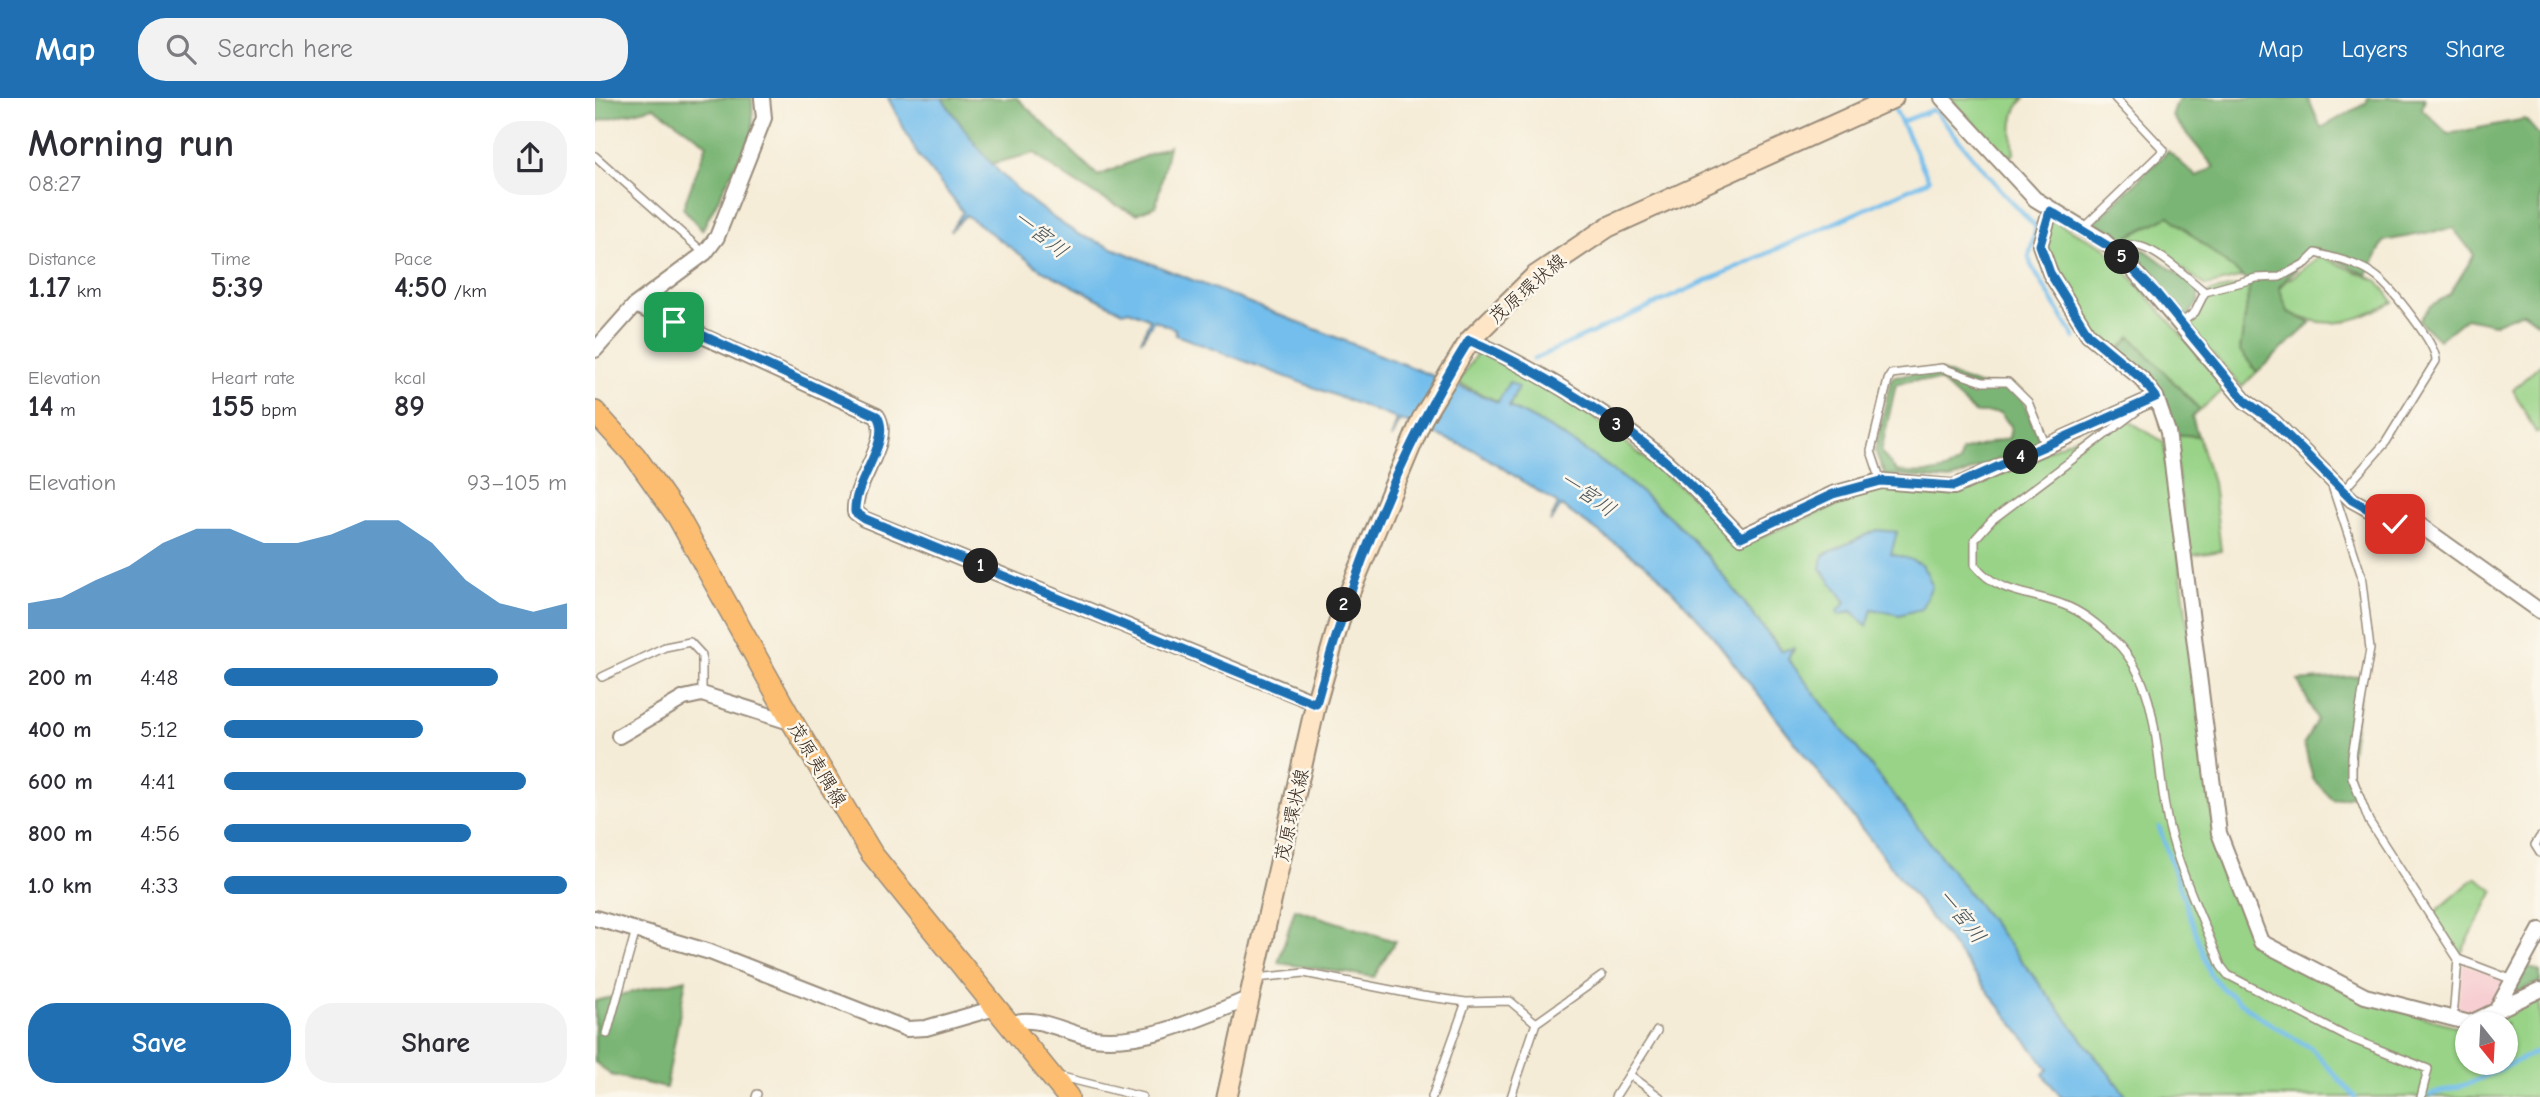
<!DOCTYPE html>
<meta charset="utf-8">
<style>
:root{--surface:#fff;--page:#f2f2f3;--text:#2b2b33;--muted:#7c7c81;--accent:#1f6fb2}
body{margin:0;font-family:"Comic Neue","Klee One",sans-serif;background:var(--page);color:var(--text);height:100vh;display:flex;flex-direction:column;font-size:26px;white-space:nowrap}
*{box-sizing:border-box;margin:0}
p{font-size:23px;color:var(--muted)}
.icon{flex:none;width:38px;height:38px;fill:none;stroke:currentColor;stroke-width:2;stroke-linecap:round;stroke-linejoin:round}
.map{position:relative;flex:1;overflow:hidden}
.sheet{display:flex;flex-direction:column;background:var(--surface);width:595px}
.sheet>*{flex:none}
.needle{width:46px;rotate:162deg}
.buttons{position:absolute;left:1860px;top:914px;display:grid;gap:14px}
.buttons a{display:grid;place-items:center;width:63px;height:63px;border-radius:50%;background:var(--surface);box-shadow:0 2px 5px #0004;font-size:35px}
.pin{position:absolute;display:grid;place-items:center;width:60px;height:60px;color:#fff;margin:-30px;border-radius:14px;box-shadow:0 4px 10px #0006}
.km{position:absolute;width:35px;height:35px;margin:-18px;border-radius:50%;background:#222;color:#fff;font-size:19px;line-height:35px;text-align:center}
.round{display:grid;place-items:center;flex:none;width:74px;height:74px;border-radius:28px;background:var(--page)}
.headline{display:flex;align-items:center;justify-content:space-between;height:119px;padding:0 28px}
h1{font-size:38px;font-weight:800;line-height:52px}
.metrics{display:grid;grid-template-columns:repeat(3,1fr);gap:10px;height:119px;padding:7px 28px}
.metrics div{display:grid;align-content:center}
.metrics b{font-size:30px;font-weight:800}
.metrics small{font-size:19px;font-weight:400}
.metrics p{font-size:19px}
.chart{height:196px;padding:14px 28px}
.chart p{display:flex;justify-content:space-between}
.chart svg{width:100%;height:126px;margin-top:7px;fill:var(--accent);opacity:.7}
.button{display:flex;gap:14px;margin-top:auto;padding:14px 28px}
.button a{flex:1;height:80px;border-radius:28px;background:var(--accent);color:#fff;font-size:28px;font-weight:800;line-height:80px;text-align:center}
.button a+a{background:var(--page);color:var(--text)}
ul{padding:0 28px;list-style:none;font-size:23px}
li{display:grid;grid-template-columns:112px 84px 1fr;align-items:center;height:52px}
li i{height:18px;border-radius:9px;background:var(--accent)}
header{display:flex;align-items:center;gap:42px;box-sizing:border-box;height:98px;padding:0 35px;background:var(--accent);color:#fff}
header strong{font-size:33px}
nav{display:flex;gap:38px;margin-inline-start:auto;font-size:24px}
.search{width:490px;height:63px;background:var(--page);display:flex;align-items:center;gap:18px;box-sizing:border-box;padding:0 24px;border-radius:28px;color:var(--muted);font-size:26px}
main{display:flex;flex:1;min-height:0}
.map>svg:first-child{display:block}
</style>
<header>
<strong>Map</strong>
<div class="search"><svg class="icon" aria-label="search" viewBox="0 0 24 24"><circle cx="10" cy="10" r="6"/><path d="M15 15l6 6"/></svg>Search here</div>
<nav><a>Map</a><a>Layers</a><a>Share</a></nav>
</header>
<main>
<section class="sheet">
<div class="headline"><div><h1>Morning run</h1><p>08:27</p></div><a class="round"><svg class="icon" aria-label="share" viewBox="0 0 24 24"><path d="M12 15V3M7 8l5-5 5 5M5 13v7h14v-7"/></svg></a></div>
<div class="metrics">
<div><p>Distance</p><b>1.17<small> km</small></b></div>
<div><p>Time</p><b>5:39</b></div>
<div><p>Pace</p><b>4:50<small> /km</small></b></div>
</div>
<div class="metrics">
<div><p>Elevation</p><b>14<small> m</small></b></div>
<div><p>Heart rate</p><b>155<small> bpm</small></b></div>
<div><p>kcal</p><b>89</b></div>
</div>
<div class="chart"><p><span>Elevation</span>93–105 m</p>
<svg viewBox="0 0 160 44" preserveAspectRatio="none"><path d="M0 44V35L10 33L20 27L30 22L40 14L50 9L60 9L70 14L80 14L90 11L100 6L110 6L120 14L130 27L140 35L150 38L160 35V44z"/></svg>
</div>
<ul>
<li><b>200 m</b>4:48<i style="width:80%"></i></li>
<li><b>400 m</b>5:12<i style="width:58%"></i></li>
<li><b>600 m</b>4:41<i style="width:88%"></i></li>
<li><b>800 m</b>4:56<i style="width:72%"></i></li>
<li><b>1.0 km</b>4:33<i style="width:100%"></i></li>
</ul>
<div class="button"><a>Save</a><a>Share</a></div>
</section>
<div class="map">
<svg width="1945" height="999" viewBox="0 0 1945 999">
<rect width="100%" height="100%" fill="#fbf7ec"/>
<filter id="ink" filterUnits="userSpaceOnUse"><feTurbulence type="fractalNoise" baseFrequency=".0143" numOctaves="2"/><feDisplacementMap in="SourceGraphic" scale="14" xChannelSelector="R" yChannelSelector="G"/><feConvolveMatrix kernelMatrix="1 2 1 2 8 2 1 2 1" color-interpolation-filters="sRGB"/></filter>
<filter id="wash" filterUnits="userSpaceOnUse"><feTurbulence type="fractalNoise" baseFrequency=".00686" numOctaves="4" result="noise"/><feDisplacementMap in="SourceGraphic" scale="28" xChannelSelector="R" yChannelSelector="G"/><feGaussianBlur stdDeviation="1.57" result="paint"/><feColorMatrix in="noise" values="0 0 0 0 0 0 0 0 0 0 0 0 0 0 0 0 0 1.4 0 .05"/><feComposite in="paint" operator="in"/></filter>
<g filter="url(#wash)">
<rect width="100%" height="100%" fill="#f5ecd7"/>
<path fill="#f7cfd2" d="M 1868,865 L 1910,882 L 1892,909 L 1870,918 L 1861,917 Z"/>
<path fill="#98d387" stroke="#6a7e52" stroke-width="2" d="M 1355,0 L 1430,0 C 1414,14 1417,36 1419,56 L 1411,61 Z
M 1574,117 L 1648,179 L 1611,188 L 1552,146 L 1526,142 Z
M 1456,122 L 1509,148 L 1632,289 L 1605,312 L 1536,239 L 1522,254 L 1494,231 L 1455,165 L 1449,147 Z
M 1725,158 L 1783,183 L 1798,204 C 1758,224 1735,234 1693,214 L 1684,189 Z
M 1655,186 L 1645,252 L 1662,274 L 1647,289 L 1591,226 L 1603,215 L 1614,194 Z
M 883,253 L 996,317 L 1117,414 L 1147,447 L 1281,390 L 1359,395 L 1527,319 L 1569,344 L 1619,733 L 1661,846 L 1769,903 L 1872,931 L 1872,964 L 1911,964 L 1911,926 L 1884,926 L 1945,897 L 1945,999 L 1532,999 L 1192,561 L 1199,552 L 1187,553 C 1161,521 1137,487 1110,456 C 1064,401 978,339 914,309 L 923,289 L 904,304 L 863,285 Z
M 1945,266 L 1945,334 L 1941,335 L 1918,292 Z
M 1577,336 L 1603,338 L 1618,385 L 1626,453 L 1594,458 Z
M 1881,779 L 1899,793 L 1864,859 L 1837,817 Z"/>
<path fill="#7ab574" stroke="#5a7049" stroke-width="2" fill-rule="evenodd" d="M 0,0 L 157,0 L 158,34 L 107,132 L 88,110 L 112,46 L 59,9 L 0,24 Z
M 347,0 L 422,0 L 503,78 L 574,48 L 561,108 L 541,116 C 503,100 471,82 440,55 L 395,66 Z
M 1584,0 L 1713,0 L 1726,30 L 1771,5 L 1773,0 L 1830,0 L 1827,11 L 1853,36 L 1930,21 L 1945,38 L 1942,72 L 1945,75 L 1945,226 L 1928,214 L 1899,226 L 1871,220 L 1844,242 L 1824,223 L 1835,208 L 1854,197 L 1879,157 L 1858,130 L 1789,143 L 1772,177 L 1720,150 L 1684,189 L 1693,214 L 1716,225 L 1662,274 L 1645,253 L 1655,185 L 1574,118 L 1518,146 L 1494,130 L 1573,53 L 1602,79 L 1619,69 L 1577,18 Z
M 1531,149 L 1550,152 L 1603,191 L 1604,203 L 1593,218 L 1589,218 L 1524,151 Z
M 1536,239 L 1605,312 L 1597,319 L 1603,338 L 1577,336 C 1572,296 1552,279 1522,254 Z
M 1345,273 L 1383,287 L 1411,287 L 1426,297 L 1446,344 L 1355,382 L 1290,377 L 1280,353 L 1296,281 L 1300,278 ZM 1319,282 L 1345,283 L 1380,315 L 1405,315 L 1416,328 L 1414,340 L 1366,353 L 1364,365 C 1344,378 1325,376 1302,374 L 1286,354 L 1301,286 Z
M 1767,578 L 1754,668 L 1761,697 L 1738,702 L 1718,681 L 1709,646 L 1722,621 L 1703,583 Z
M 700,811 L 800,843 L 779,879 L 683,865 Z
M 1930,867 L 1945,874 L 1945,884 L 1923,894 L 1917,888 Z
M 91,881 L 71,990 L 16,977 L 0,964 L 0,903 Z"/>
<path fill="#73beec" stroke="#577485" stroke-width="2" d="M 293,0 L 347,0 C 390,63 419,97 485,137 L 903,304 L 914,284 L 923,289 L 914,309 C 979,339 1064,401 1110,456 C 1137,487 1161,521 1186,553 L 1198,550 L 1193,561 L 1532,999 L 1466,999 L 1448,976 L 1453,971 L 1109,527 L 1058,472 L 966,408 L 955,424 L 963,406 L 879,352 L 805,322 L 796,341 L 802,321 L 581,237 L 580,231 L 559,222 L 546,243 L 555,221 L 534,212 L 528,214 L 445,171 L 371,117 L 355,133 L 368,114 L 323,57 Z
M 1282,432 L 1302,434 L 1296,456 C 1321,463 1329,462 1337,488 L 1326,511 L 1304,517 L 1277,511 L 1272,528 L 1257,513 L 1244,517 L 1242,514 L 1251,504 L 1226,471 L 1228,457 Z"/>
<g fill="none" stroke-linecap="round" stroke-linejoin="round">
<path stroke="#73beec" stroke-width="4.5" d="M 1306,24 L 1337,12 L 1341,14 L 1409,96 L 1441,129 L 1434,159 L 1436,167 L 1480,240
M 939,261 L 1334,82 L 1298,7
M 1564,729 L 1615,876 L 1627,890 L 1666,920 L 1716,950 L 1760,999
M 1835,997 L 1876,985 L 1945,952"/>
</g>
</g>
<g filter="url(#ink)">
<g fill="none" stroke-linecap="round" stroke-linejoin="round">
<defs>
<path id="lane" d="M 0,58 L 109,155
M 1488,130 L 1569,52 L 1520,0
M 1519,151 C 1550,134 1586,176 1610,194
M 1585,226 L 1600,214 L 1610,194 L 1661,180 L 1685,179 L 1711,165 L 1721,155 C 1742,161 1764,165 1782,179 C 1796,190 1842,246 1841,263 L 1791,344 L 1748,393
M 1543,312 L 1397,422 L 1380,441 L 1380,467 C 1403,497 1437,494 1469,507 C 1488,514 1507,530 1521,544 C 1569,592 1559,668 1574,729 C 1585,776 1609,823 1626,868 L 1633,877 L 1750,938 L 1833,971 L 1826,999
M 1286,383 L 1276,353 L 1293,282 L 1296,276 L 1347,270 L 1388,284 L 1413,284 L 1433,304 L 1451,348
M 1737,388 L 1766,476 L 1775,551 L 1757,658 L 1757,679 L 1774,723 L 1863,861 L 1858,920
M 7,579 L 70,549 L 95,544 L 107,557 L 107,596
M 1945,739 L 1940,747 L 1945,755
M 1863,861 L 1918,882
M 662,880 L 709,875 L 827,898 L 871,904 L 915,903 L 941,925
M 12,936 L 41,832
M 1035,977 L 1065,999
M 463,978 L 547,999
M 161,999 L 162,996
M 837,999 L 871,904
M 916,999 L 941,925 L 1007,878
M 1020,999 L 1062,933"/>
<path id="street" d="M 1347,0 L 1440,101 L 1509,143 L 1531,163 L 1650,303 L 1678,323 L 1757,402 L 1800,426 L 1826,428 L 1945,513
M 1455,113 L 1445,147 L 1455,175 L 1493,236 L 1547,281 L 1561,299 L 1573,334 L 1624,735 L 1666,844 L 1770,898 L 1875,925 L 1945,892
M 40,207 L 282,318 C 298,343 258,384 260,414 L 269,421 L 721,605
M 875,242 C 935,268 1031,325 1078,370 C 1102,392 1123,416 1146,439 L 1238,396 L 1286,383 L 1359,389 L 1561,299
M 0,252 L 40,207 L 110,155 L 122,139 L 169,20 L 167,0
M 24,638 L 89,600 L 107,596 L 198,625
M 0,820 L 115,854 L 312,931 L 331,930 L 400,910
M 1903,909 L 1945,832
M 415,927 C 436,913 475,937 498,940 C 551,947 608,919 655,900"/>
<path id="secondary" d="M 632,999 L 721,605 L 748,510 L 827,321 L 875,242 L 940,178 L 1013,129 L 1298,0"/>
<path id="primary" d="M 0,314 L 40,358 L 83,419 L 198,625 L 277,756 L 473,999"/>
</defs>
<use href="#lane" stroke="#988b7a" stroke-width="10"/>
<use href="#street" stroke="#988b7a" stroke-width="18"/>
<use href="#secondary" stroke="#988b7a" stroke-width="23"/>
<use href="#primary" stroke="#988b7a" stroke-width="24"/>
<use href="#lane" stroke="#fff" stroke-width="7"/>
<use href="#street" stroke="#fff" stroke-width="14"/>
<use href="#secondary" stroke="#fee5c5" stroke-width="19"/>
<use href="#primary" stroke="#fcbd6f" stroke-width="21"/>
</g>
</g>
<g fill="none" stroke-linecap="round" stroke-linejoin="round" filter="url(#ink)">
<defs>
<path id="route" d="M 79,224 L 282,318 C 298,343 258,383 260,414 L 270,421 L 721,606 C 757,477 803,356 874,242 C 935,268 1030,325 1078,370 C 1102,392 1123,416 1146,439 L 1238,396 L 1286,383 L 1359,388 L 1561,299 L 1547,281 L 1493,236 L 1455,175 L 1445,147 L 1455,113 L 1518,151 L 1562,196 L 1650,303 L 1678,323 L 1757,402 L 1800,426"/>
</defs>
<use href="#route" stroke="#fff" stroke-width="14"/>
<use href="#route" stroke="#1f6fb2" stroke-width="9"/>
</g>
<g text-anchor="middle" stroke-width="5" stroke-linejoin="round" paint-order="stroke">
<g font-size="19" fill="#3b2a1e" stroke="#fbf7ec">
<text transform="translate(932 190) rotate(-41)" y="7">茂原環状線</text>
<text transform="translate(223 666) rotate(59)" y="7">茂原夷隅線</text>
<text transform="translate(696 717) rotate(-77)" y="7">茂原環状線</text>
</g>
<g font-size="21" font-style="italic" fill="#4c565c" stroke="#fbf7ec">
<text transform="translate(446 136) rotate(39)" y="7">一宮川</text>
<text transform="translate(993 396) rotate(35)" y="7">一宮川</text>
<text transform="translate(1367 818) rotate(52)" y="7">一宮川</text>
</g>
</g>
</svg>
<div class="buttons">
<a><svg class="needle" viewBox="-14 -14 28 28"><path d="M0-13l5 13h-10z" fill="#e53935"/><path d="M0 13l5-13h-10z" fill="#7c7c81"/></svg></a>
</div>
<div class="pin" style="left:79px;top:224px;background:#1e9e55"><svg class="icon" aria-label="arrive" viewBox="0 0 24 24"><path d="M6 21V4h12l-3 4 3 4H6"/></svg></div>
<div class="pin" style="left:1800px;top:426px;background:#d93025"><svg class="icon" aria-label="check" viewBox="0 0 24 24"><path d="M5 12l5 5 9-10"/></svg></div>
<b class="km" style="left:386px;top:468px">1</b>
<b class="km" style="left:749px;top:507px">2</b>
<b class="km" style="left:1022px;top:327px">3</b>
<b class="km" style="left:1426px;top:359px">4</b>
<b class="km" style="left:1527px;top:159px">5</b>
</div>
</main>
